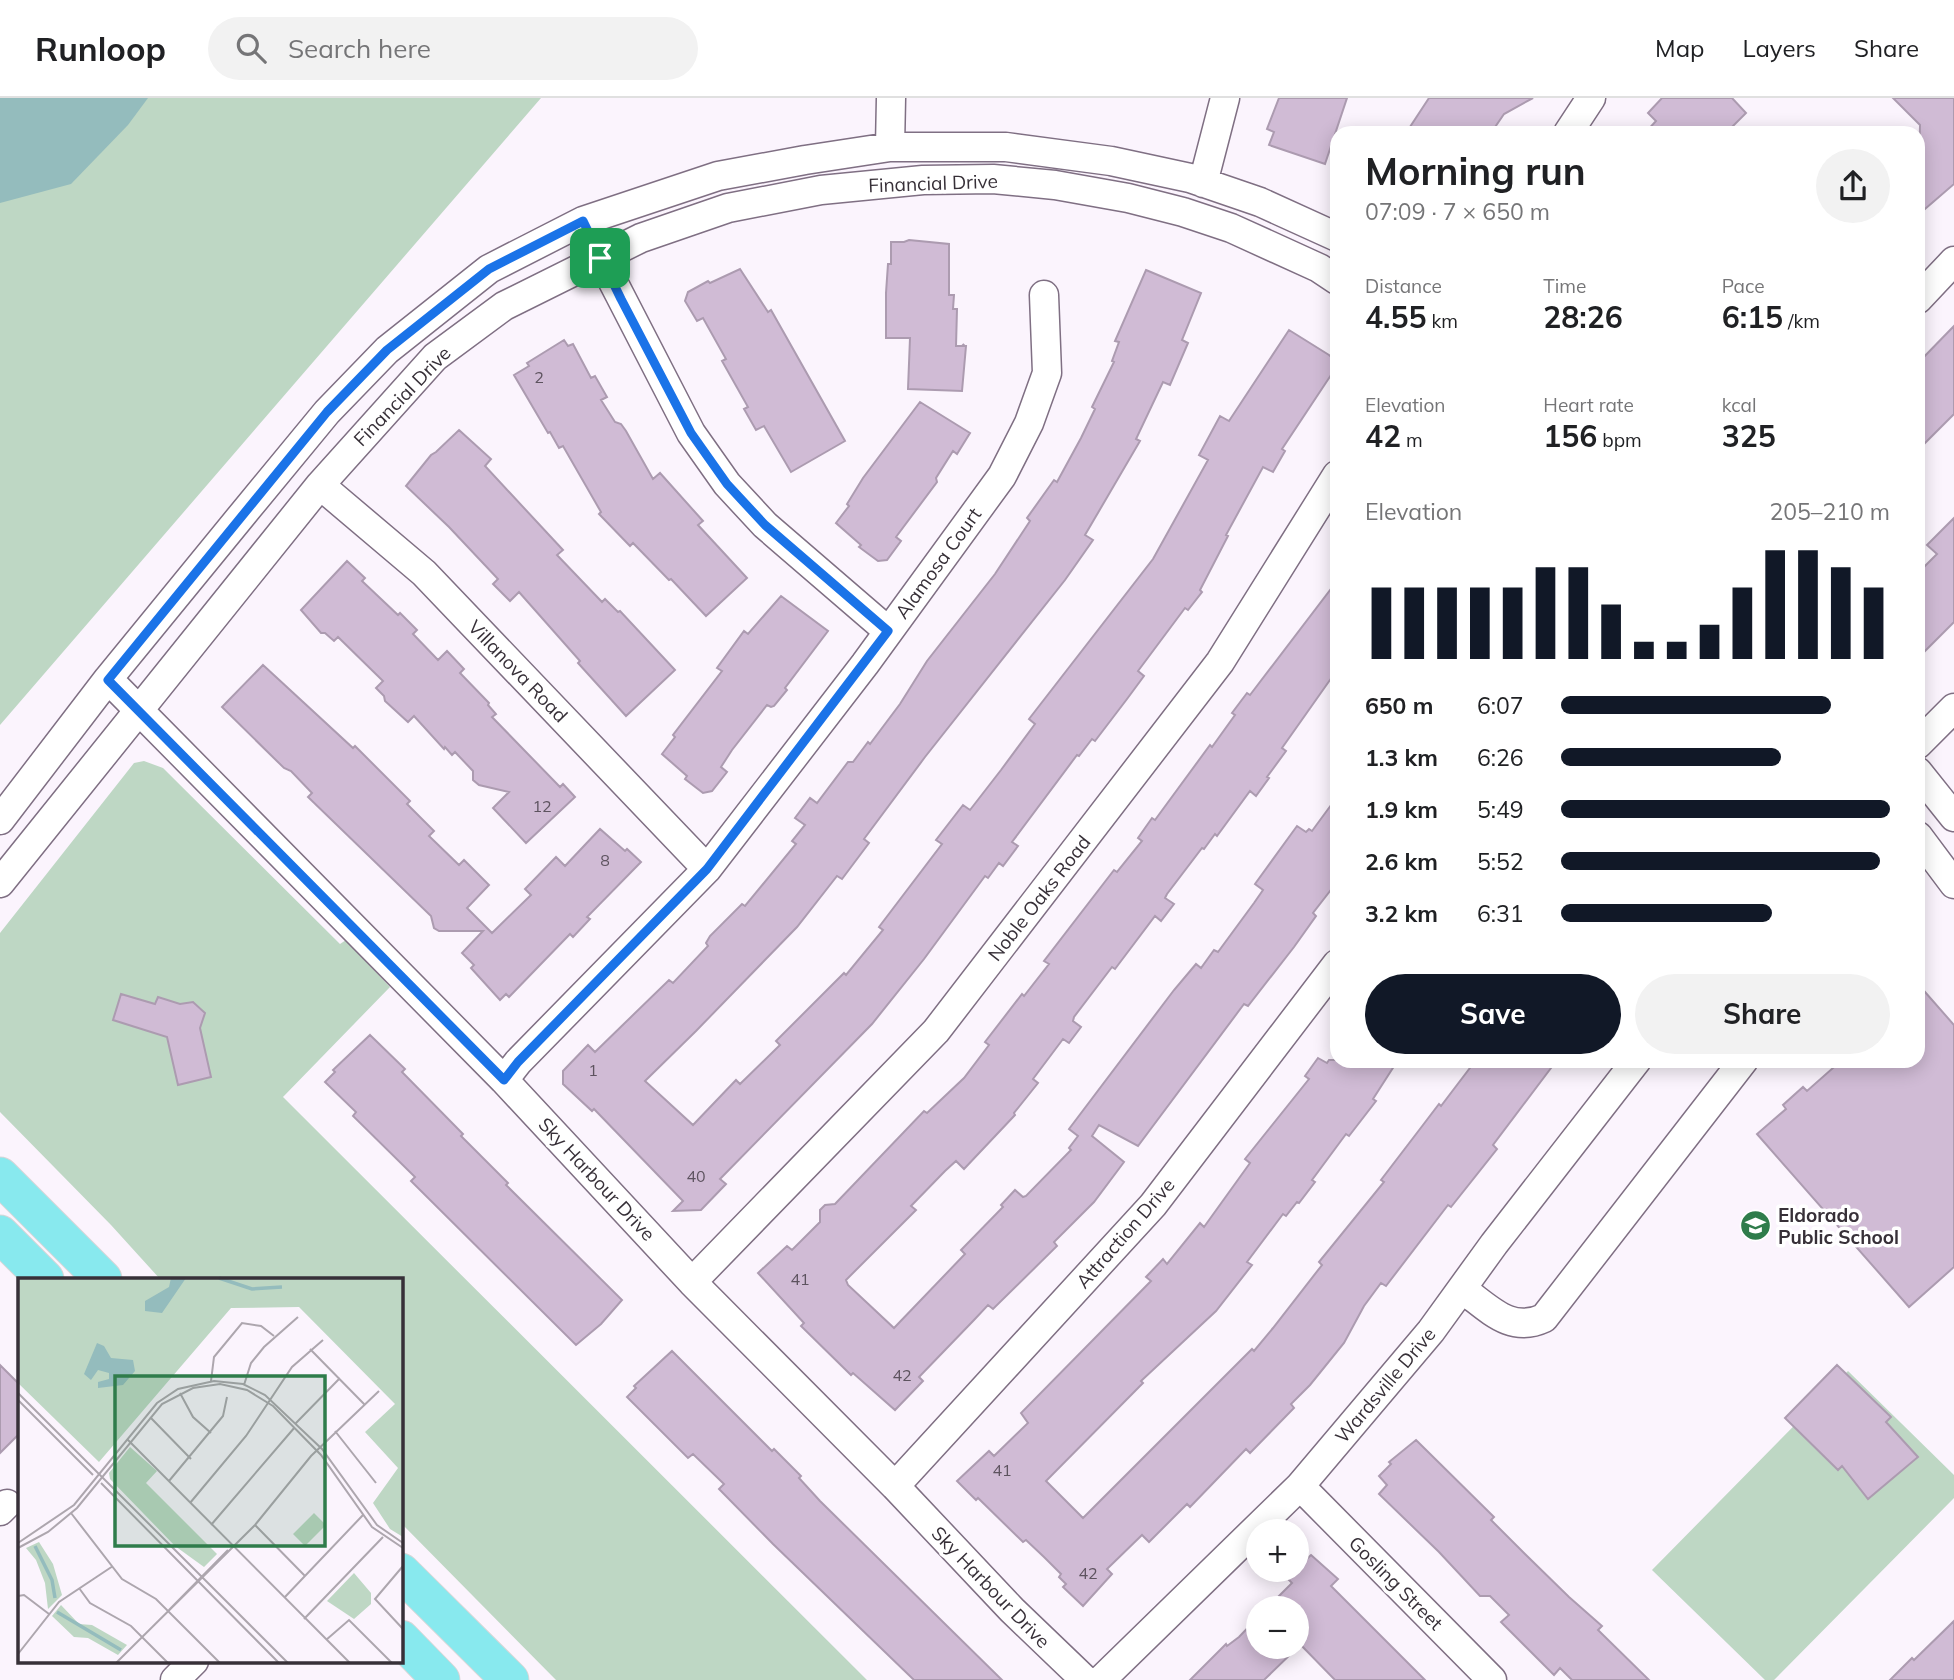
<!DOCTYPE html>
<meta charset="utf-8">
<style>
:root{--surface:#fff;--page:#f2f2f2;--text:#202124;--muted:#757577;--line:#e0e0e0;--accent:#111827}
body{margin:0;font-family:Mulish,sans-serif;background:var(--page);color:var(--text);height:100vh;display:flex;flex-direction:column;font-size:26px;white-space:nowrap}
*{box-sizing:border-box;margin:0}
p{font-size:23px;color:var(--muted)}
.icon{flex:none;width:38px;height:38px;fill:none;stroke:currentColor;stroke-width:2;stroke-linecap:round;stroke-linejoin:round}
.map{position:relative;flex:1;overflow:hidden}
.panel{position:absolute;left:1330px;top:28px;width:595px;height:942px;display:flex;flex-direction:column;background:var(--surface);border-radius:21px;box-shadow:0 4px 18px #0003}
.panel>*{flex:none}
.tools{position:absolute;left:1246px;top:1421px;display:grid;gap:14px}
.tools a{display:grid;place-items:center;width:63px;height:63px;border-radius:50%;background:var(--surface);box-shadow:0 4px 18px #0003;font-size:35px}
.pin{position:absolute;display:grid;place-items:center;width:60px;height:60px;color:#fff;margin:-30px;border-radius:14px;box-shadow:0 4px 10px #0006}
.round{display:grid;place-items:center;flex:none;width:74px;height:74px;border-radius:37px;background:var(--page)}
.headline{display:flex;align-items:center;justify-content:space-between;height:119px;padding:0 35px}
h1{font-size:38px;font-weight:700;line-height:52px}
.figures{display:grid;grid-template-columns:repeat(3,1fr);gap:10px;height:119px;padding:7px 35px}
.figures div{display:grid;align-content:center}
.figures b{font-size:30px;font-weight:700}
.figures small{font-size:19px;font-weight:400}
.figures p{font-size:19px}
.chart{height:196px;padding:14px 35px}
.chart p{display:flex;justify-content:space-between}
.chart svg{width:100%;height:126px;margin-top:7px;stroke:var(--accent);stroke-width:6}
.cta{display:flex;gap:14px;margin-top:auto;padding:14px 35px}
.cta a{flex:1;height:80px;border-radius:42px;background:var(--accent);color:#fff;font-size:28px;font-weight:700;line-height:80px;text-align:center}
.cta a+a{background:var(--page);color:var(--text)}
ul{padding:0 35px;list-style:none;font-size:23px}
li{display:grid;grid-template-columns:112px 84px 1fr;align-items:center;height:52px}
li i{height:18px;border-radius:9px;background:var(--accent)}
header{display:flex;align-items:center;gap:42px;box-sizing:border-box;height:98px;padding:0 35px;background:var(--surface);border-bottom:2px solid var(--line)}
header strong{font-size:33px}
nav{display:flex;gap:38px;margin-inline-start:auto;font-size:24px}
.search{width:490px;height:63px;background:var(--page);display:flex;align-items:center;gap:18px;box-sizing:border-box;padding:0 24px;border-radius:38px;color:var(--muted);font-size:26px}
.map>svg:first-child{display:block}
</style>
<header>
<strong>Runloop</strong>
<div class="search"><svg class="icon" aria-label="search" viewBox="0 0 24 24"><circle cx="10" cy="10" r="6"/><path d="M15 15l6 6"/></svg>Search here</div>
<nav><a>Map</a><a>Layers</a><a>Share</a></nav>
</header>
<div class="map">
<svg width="1954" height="1582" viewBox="0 0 1954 1582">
<rect width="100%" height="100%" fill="#fbf4fd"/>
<path fill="#bed7c4" d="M 0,0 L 541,0 L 0,627 Z
M 144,663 L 163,670 L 340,846 L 346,842 L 390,889 L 283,999 L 867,1582 L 556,1582 L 401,1425 L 401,1181 L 160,1181 L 111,1127 L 0,1014 L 0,835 L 134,665 Z
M 1848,1273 L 1954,1377 L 1954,1400 L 1774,1582 L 1765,1582 L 1652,1472 Z"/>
<path fill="#94bcbd" d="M 0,0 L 148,0 L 128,27 L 71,86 L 0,105 Z"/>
<path fill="#d0bbd5" stroke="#ac9bb0" stroke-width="2" d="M 1279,0 L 1347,0 L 1325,66 L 1269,47 L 1274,34 L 1267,31 Z
M 1429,0 L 1533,0 L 1504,16 L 1491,35 L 1406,35 Z
M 1662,0 L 1732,0 L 1746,15 L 1726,35 L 1645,35 L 1656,23 L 1648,15 Z
M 1893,0 L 1954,0 L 1954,86 L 1918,117 L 1920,27 Z
M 909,142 L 949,146 L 949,197 L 954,197 L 953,211 L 957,211 L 956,248 L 962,248 L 964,246 L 963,248 L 966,248 L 962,293 L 908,291 L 910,240 L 886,240 L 886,195 L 888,166 L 891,166 L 891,144 L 904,144 Z
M 740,171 L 768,214 L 771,212 L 845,343 L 791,374 L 764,328 L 756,332 L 744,311 L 748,309 L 722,263 L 726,261 L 703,220 L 697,223 L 685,203 L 688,194 L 708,183 L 710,185 Z
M 1146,172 L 1201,195 L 1182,242 L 1188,245 L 1170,287 L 1163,284 L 1136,341 L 1140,343 L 1085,437 L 1093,442 L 1065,482 L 925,659 L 864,741 L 869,745 L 842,781 L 837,778 L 797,829 L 696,933 L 645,983 L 693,1027 L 736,982 L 740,986 L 780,947 L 776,943 L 844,875 L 846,877 L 883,832 L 879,829 L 942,746 L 936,742 L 963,707 L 970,712 L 1001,672 L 1035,626 L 1029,621 L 1153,461 L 1208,362 L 1199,357 L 1220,318 L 1229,323 L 1289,232 L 1329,257 L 1337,264 L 1337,268 L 1282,351 L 1285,353 L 1273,374 L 1263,369 L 1226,437 L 1228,438 L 1200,492 L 1202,494 L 1188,512 L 1185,510 L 1138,573 L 1144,578 L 1127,601 L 1095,643 L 1092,641 L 1079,658 L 1077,657 L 1012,744 L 1018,748 L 1003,768 L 999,765 L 988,780 L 985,778 L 924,861 L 872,926 L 720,1081 L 726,1086 L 701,1112 L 673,1113 L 683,1103 L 594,1011 L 592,1013 L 563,986 L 563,973 L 588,947 L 595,954 L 669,882 L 673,885 L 708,848 L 706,845 L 710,838 L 742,806 L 745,808 L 796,746 L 792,743 L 805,727 L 795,720 L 810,700 L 817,705 L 848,664 L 853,664 L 868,644 L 870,646 L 900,606 L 927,563 L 995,476 L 1030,423 L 1027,420 L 1054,382 L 1057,384 L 1081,340 L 1095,311 L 1092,309 L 1114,264 L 1112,263 L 1119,244 L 1115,243 Z
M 1954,228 L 1954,316 L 1918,352 L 1918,265 Z
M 564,242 L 568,248 L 573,246 L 591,280 L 595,278 L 607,299 L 601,302 L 615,324 L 621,326 L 626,333 L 653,381 L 660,375 L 703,423 L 698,427 L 747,480 L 706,518 L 671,481 L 669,482 L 633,445 L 630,448 L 599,416 L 601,414 L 563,348 L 559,350 L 550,334 L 548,335 L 514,277 L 529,268 L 527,265 Z
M 920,304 L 970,335 L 957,356 L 953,353 L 936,380 L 937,384 L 896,439 L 901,443 L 887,462 L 878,463 L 859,449 L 861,447 L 836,425 L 849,408 L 847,406 L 863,380 Z
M 459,332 L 491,361 L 485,368 L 563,452 L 557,457 L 602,504 L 605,501 L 618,514 L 620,513 L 675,572 L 626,618 L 578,565 L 580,563 L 519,494 L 510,503 L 493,486 L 498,481 L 449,429 L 406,388 L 431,357 L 436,354 Z
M 1954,420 L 1954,524 L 1918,560 L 1918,475 L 1937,456 L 1927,447 Z
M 347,463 L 365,480 L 362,483 L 398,517 L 400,515 L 417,532 L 413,536 L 438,562 L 447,553 L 464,571 L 460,575 L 489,605 L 488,607 L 496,616 L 492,619 L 560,689 L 563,686 L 575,699 L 526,745 L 493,710 L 509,694 L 479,687 L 473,682 L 473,673 L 455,654 L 452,657 L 445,649 L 444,651 L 414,618 L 408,624 L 385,603 L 384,598 L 376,590 L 383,583 L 338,539 L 334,543 L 325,535 L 321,535 L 301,512 Z
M 1337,483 L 1337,572 L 1282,650 L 1286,653 L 1267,679 L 1269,680 L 1256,698 L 1250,693 L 1217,738 L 1215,736 L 1204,751 L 1202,750 L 1167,796 L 1165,800 L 1174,806 L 1161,823 L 1155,818 L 1115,871 L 1112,869 L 1074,919 L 1073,923 L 1081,929 L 1069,945 L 1063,941 L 1033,981 L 1038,985 L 1014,1015 L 1015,1017 L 964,1071 L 956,1063 L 945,1073 L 911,1108 L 916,1112 L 846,1182 L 848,1187 L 894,1230 L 965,1156 L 961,1152 L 1003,1109 L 1001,1107 L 1015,1092 L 1023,1099 L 1026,1098 L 1071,1052 L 1069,1050 L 1078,1038 L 1069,1031 L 1174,892 L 1196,866 L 1201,870 L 1214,852 L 1218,854 L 1254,805 L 1263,792 L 1255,786 L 1297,728 L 1306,734 L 1309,731 L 1312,733 L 1337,699 L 1337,784 L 1313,815 L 1316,818 L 1294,849 L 1248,908 L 1244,906 L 1138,1048 L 1099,1027 L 1092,1038 L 1124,1064 L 1094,1104 L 1054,1144 L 1057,1148 L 993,1211 L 988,1207 L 974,1222 L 919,1279 L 923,1283 L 895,1312 L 853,1275 L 851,1277 L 801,1228 L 804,1225 L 758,1175 L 787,1148 L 792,1152 L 820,1124 L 820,1112 L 825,1107 L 835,1106 L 924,1013 L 927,1015 L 964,980 L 989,947 L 985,944 L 1022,896 L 1024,898 L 1049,866 L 1044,863 L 1114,772 L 1117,774 L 1142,743 L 1138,740 L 1152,720 L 1155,722 L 1210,647 L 1212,649 L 1235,617 L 1232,615 L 1247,595 L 1250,597 Z
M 781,498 L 828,533 L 785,590 L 787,592 L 774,608 L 771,609 L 767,607 L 732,652 L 721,669 L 727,674 L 712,693 L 703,695 L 685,681 L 687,678 L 662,656 L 675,639 L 673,637 L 722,573 L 717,570 L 744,533 L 748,536 Z
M 263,567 L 353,650 L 355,648 L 410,703 L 407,706 L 434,733 L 429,738 L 459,767 L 464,762 L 489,787 L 467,810 L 492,835 L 531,797 L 525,791 L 556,759 L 565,768 L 600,731 L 625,753 L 627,751 L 641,764 L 587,819 L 590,821 L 573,839 L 570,836 L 509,899 L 506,896 L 500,902 L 471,870 L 474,867 L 462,855 L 483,833 L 439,833 L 434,830 L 431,818 L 308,699 L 312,695 L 291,673 L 284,670 L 222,609 Z
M 1918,886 L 1954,927 L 1954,1169 L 1909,1209 L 1757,1036 L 1786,1011 L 1783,1007 L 1803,989 L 1807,993 L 1842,962 L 1918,962 Z
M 121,896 L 155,906 L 158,899 L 180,906 L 193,904 L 205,915 L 200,930 L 211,979 L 178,987 L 167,939 L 113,922 Z
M 370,937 L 405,971 L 402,974 L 463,1036 L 461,1038 L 508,1085 L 506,1087 L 622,1202 L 601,1226 L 576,1247 L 411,1083 L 415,1079 L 353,1018 L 356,1014 L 325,984 L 335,974 L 333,972 Z
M 1318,960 L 1327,965 L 1329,962 L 1398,962 L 1373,1001 L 1376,1003 L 1349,1038 L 1346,1036 L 1312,1082 L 1315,1084 L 1299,1105 L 1297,1104 L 1286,1118 L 1283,1116 L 1247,1164 L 1252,1167 L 1216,1213 L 1141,1283 L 1143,1285 L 1046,1383 L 1083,1420 L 1252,1251 L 1254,1253 L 1273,1230 L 1322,1167 L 1319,1164 L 1384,1084 L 1381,1082 L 1423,1027 L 1439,1006 L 1441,1008 L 1476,962 L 1557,962 L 1493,1047 L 1497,1051 L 1451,1109 L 1448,1107 L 1386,1188 L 1381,1185 L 1364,1208 L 1344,1245 L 1310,1287 L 1291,1306 L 1294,1310 L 1250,1355 L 1246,1351 L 1190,1409 L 1187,1406 L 1149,1444 L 1142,1437 L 1107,1471 L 1112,1476 L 1083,1508 L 1063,1489 L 1066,1486 L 1059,1479 L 1061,1476 L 1044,1459 L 1026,1442 L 1023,1444 L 978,1400 L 976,1402 L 957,1383 L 989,1353 L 994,1358 L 1028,1325 L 1021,1315 L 1151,1183 L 1146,1179 L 1163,1161 L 1167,1166 L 1200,1125 L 1204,1129 L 1250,1065 L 1245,1061 L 1309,981 L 1305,978 Z
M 672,1253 L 772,1353 L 774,1351 L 801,1378 L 799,1380 L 820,1403 L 1002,1582 L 914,1582 L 773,1446 L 719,1391 L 724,1386 L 693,1356 L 688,1360 L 627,1299 L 636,1290 L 634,1288 Z
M 0,1267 L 19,1286 L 19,1336 L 0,1355 Z
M 1837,1267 L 1891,1319 L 1886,1324 L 1918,1359 L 1868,1401 L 1842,1368 L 1838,1372 L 1785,1320 Z
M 1416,1342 L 1494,1419 L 1491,1422 L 1525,1456 L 1569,1499 L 1602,1528 L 1598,1532 L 1649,1582 L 1572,1582 L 1560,1570 L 1554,1577 L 1501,1524 L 1509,1517 L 1490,1498 L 1480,1498 L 1439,1454 L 1379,1396 L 1387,1387 L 1379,1378 L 1391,1366 L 1389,1364 Z
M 1311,1457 L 1338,1481 L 1331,1488 L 1425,1582 L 1335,1582 L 1297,1543 L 1297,1510 L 1267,1510 L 1292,1485 L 1286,1479 Z
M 1258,1519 L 1258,1549 L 1298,1549 L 1264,1582 L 1190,1582 L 1226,1546 L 1227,1548 L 1239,1539 Z
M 1954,1523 L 1954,1582 L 1890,1582 L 1912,1560 L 1914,1562 Z"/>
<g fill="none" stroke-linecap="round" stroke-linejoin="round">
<defs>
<path id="minor" d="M 1568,35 L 1591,0
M 890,49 L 891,0
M 1203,85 L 1225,0
M 593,145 L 691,335 L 727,386 L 765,427 L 888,533
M 1918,201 L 1954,163
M 320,387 L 424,475 L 707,771
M 108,581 L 504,982 L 692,1184 L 895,1388 L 1012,1512 L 1085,1582
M 1918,646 L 1954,610
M 1918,674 L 1954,719
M 0,722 L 108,581 L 247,411 L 327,314 L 387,252 L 489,171 L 583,123 L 718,78 L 805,62 L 890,49 L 1006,49 L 1111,63 L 1190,80 L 1260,104 L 1337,139
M 1918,738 L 1954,786
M 0,785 L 320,387 L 435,259 L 504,208 L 641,140 L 728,110 L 821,92 L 923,82 L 993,81 L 1055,87 L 1128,100 L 1183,114 L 1231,130 L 1319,170 L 1337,182
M 504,982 L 518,964 L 707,771 L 865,566 L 1002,378 L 1029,325 L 1047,275 L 1044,197
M 692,1184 L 936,933 L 1220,564 L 1337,377
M 1462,1191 C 1489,1210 1510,1236 1544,1220 L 1744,962
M 895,1388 L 1153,1107 L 1337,866
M 1300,1388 L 1492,1582
M 0,1413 L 7,1406
M 175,1582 L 194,1563
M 1101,1582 L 1300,1388 L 1431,1233 L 1494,1146 L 1637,962"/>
<path id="major" d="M 0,1078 L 103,1181
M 0,1136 L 45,1181
M 401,1474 L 510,1582
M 401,1541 L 441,1582"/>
</defs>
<use href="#minor" stroke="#7f6f83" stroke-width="31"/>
<use href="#major" stroke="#d7d6d7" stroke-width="39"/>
<use href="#minor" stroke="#fff" stroke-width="28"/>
<use href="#major" stroke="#88e9ee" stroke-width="37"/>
</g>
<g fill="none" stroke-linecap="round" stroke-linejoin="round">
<defs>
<path id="route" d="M 583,123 L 621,201 L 691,335 L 727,386 L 765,427 L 888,533 L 707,771 L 518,964 L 504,982 L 108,582 L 327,314 L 387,252 L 489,171 Z"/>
</defs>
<use href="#route" stroke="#fff" stroke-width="14"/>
<use href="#route" stroke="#1a73e8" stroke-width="9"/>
</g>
<defs>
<symbol id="school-disc" viewBox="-11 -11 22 22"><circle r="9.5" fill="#2f7c4b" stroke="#fff"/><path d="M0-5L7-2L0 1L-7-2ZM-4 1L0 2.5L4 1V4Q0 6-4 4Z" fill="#fff"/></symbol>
</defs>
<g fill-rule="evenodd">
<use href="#school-disc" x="1738" y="1110" width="35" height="35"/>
</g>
<g text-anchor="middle" stroke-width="7" stroke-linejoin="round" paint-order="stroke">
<g font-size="16" fill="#5d535f">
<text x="539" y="285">2</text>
<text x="542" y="714">12</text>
<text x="605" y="768">8</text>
<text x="593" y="978">1</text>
<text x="696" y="1084">40</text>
<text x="800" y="1187">41</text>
<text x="902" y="1283">42</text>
<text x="1002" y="1378">41</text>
<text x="1088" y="1481">42</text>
</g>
<g font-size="19" fill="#373038" stroke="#fff">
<text transform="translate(933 85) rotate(-2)" y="7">Financial Drive</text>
<text transform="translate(402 298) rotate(-46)" y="7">Financial Drive</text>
<text transform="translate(938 465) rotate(-54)" y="7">Alamosa Court</text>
<text transform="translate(518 573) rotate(46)" y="7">Villanova Road</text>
<text transform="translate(1039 800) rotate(-52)" y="7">Noble Oaks Road</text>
<text transform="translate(597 1081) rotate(47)" y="7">Sky Harbour Drive</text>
<text transform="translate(1125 1135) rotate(-49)" y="7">Attraction Drive</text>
<text transform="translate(1385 1287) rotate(-50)" y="7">Wardsville Drive</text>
<text transform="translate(1396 1485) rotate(45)" y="7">Gosling Street</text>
<text transform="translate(991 1489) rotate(46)" y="7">Sky Harbour Drive</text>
</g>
<g font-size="19" font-weight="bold" fill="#373038" stroke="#fff" text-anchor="start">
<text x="1778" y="1124">Eldorado<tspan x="1778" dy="22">Public School</tspan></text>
</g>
</g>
<g transform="translate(18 1180)">
<rect width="385" height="385" fill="#fbf4fd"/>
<path d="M 0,0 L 385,0 L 385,259 L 372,251 L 355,225 L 380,190 L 347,154 L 377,126 L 281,29 L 213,30 L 81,184 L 0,105 ZM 112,169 L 139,193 L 128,205 L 199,276 L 186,289 L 157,268 L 92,201 L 91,195 ZM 296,235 L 308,247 L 287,268 L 275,256 ZM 21,264 L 35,286 L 44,317 L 30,331 L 27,305 L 18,282 L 8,270 ZM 336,295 L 353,315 L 353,326 L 336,341 L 309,323 ZM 43,327 L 61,346 L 74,347 L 109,367 L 100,377 L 70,360 L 56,359 L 34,338 Z" fill="#bed7c4"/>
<path d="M 153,0 L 168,0 L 144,35 L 127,33 L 127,23 L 151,9 ZM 79,65 L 86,68 L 93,80 L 115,82 L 117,93 L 105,107 L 80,110 L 80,104 L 91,101 L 91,95 L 80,92 L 73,102 L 66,96 Z" fill="#94bcbd"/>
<path fill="none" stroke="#94bcbd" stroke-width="3.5" d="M 201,0 L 234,11 L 264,9M 17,268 L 34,302 L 37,320M 39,334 L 103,372"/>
<path fill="none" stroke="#ada6ae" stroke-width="2" d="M 292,71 L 347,127M 193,103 L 196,79 L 224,45 L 243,48 L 256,58M 226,107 L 233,85 L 246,69 L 280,39M 0,115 L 270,385M 162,115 L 175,139 L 193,155M 0,122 L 75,197M 132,139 L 173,181M 278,145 L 322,100M 317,153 L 358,205M 110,162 L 332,385M 151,203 L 205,138 L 209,119M 83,205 L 261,385M 172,225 L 228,158 L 274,89 L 305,62M 53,235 L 104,301 L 138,321 L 202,385M 193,247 L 277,149M 237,247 L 287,298M 0,265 L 56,227 L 139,125 L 160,111 L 196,103 L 225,106 L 247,117 L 304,171 L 359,247 L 385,265M 0,270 L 30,254 L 59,230 L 144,126 L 175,110 L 202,106 L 229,112 L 255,128 L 303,177 L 354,249 L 385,270M 385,288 L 357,321 L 385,351M 61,310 L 72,325 L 113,348 L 150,385M 0,318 L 6,317 L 31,336M 266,320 L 345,237M 151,332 L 210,272M 286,341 L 365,259M 308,362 L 331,342 L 374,385M 0,376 L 41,324 L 95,288M 98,385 L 237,247 L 293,178 L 361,113"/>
<path fill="#2f7c4b" fill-opacity="0.15" stroke="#2f7c4b" stroke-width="3.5" d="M 97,98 L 307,98 L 307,268 L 97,268 Z"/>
<rect width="385" height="385" fill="none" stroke="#373038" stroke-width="3.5"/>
</g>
</svg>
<div class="tools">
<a>+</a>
<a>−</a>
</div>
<div class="pin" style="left:600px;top:160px;background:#1e9e55"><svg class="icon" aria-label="arrive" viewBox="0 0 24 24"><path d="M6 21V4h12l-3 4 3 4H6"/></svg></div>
<section class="panel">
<div class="headline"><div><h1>Morning run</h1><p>07:09 · 7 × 650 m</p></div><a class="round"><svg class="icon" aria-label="share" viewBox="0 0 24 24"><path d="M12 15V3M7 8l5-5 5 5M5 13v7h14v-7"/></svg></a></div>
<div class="figures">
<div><p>Distance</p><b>4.55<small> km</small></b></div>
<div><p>Time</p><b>28:26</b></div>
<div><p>Pace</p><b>6:15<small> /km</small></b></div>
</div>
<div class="figures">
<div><p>Elevation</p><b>42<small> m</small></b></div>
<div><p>Heart rate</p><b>156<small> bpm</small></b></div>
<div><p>kcal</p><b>325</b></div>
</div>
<div class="chart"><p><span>Elevation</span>205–210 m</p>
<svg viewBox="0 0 160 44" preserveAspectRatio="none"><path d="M5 44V19M15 44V19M25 44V19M35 44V19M45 44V19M55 44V12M65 44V12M75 44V25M85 44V38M95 44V38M105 44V32M115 44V19M125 44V6M135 44V6M145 44V12M155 44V19"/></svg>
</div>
<ul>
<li><b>650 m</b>6:07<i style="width:82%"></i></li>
<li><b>1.3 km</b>6:26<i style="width:67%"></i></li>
<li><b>1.9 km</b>5:49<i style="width:100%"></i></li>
<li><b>2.6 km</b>5:52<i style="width:97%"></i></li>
<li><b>3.2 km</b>6:31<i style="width:64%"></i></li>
</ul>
<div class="cta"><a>Save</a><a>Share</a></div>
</section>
</div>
